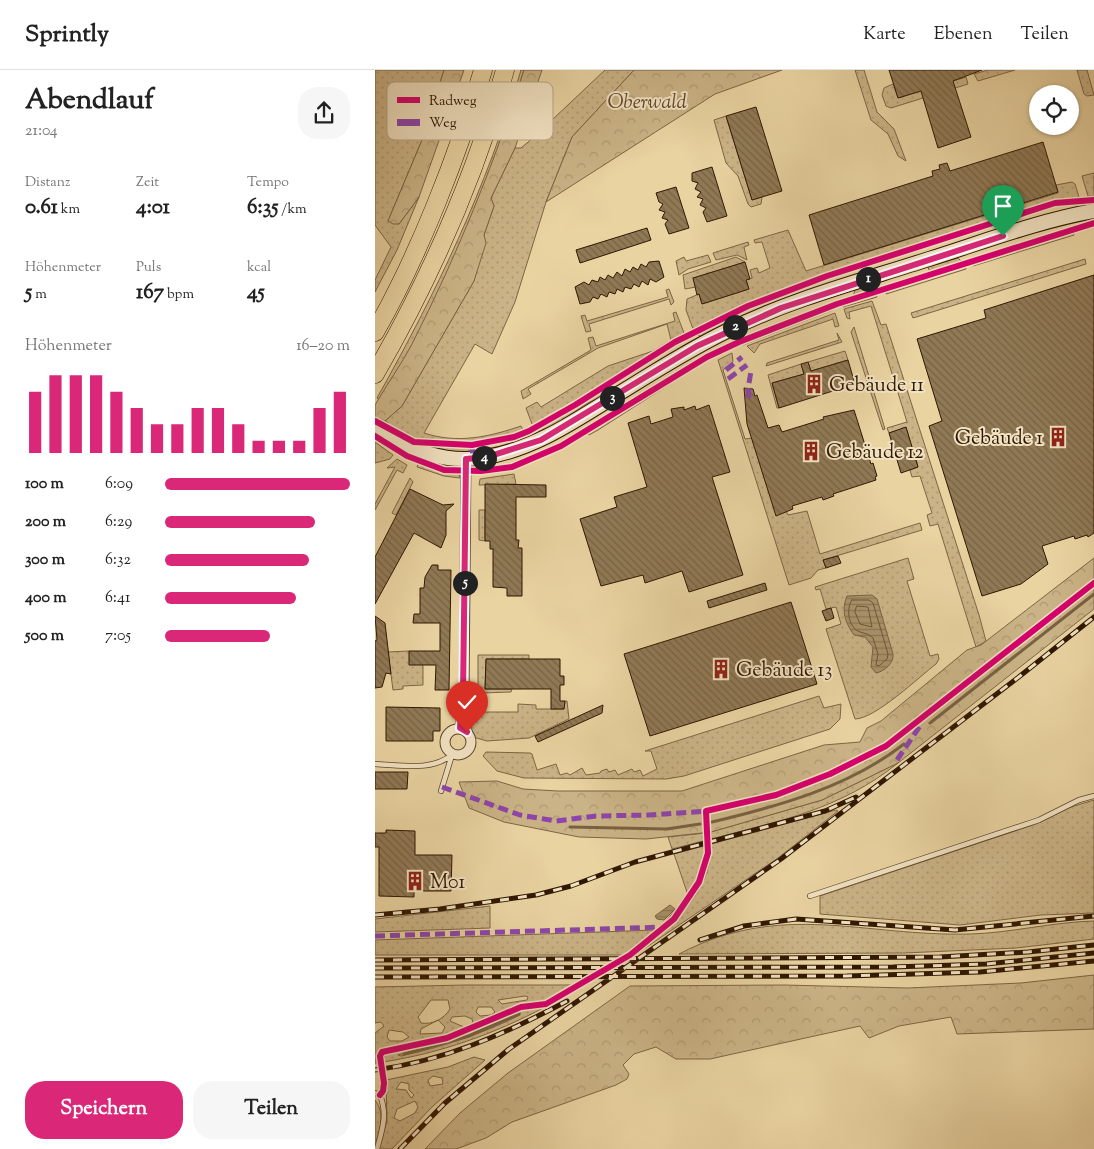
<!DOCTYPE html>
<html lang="de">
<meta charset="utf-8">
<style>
:root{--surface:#fff;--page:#f6f6f6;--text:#222;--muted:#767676;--line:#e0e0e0;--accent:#db2777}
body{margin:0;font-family:"Sorts Mill Goudy",serif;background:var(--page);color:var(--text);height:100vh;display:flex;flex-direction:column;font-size:19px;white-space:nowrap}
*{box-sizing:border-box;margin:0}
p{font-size:16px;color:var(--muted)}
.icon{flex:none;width:28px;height:28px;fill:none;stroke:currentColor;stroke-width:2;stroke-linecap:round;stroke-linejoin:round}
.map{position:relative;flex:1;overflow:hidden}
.side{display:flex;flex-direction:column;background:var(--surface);width:375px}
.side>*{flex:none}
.buttons{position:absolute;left:654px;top:15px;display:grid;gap:10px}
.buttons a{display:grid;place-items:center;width:50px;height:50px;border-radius:50%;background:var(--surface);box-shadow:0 1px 4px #0004;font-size:25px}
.pin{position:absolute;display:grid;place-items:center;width:42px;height:42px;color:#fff;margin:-51px -21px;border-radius:50% 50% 50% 0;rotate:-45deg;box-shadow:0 0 5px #0007}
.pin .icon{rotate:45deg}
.km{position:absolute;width:25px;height:25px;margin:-12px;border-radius:50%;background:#222;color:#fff;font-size:14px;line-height:25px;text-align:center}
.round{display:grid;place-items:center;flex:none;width:52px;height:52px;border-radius:20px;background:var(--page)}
.overview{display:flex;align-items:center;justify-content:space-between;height:85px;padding:0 25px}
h1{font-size:28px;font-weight:700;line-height:38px}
.figures{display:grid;grid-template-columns:repeat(3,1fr);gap:8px;height:85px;padding:5px 25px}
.figures div{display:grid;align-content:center}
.figures b{font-size:21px;font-weight:700}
.figures small{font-size:14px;font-weight:400}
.figures p{font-size:14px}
.chart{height:140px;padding:10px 25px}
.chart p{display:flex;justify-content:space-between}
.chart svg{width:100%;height:90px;margin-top:5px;stroke:var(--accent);stroke-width:6}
.cta{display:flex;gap:10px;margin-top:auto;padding:10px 25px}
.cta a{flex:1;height:58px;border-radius:20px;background:var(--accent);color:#fff;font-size:20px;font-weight:700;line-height:58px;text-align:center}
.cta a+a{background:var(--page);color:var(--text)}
ul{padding:0 25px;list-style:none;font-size:16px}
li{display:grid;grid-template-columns:80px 60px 1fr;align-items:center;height:38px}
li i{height:12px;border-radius:6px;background:var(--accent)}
header{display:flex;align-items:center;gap:30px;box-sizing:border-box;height:70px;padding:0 25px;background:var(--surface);border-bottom:1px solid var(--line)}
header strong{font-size:24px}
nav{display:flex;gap:28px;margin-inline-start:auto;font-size:18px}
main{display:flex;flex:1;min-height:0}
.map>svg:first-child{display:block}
</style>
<header>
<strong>Sprintly</strong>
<nav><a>Karte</a><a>Ebenen</a><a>Teilen</a></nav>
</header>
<main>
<section class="side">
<div class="overview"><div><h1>Abendlauf</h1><p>21:04</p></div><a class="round"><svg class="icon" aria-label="share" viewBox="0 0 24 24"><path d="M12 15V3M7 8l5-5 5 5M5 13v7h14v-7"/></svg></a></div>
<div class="figures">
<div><p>Distanz</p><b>0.61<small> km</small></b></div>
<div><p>Zeit</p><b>4:01</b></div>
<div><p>Tempo</p><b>6:35<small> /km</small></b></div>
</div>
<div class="figures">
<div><p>Höhenmeter</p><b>5<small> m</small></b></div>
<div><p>Puls</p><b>167<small> bpm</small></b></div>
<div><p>kcal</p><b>45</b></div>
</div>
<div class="chart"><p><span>Höhenmeter</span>16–20 m</p>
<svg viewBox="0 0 160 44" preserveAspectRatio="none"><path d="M5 44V14M15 44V6M25 44V6M35 44V6M45 44V14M55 44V22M65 44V30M75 44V30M85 44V22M95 44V22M105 44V30M115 44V38M125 44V38M135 44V38M145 44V22M155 44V14"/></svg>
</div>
<ul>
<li><b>100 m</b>6:09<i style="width:100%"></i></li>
<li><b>200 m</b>6:29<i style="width:81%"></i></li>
<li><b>300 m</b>6:32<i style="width:78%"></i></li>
<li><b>400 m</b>6:41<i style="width:71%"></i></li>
<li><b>500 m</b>7:05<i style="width:57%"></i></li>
</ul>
<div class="cta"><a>Speichern</a><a>Teilen</a></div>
</section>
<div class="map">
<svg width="719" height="1079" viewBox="0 0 719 1079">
<defs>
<pattern id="grass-dots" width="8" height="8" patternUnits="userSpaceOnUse" patternTransform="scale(1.25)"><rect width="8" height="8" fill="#cab386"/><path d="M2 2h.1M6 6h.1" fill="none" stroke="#ae9972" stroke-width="1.8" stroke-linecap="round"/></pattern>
<pattern id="forest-crowns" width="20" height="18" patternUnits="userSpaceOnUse" patternTransform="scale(1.25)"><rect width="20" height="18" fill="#cab386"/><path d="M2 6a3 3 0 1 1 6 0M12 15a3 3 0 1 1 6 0" fill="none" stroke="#ae9972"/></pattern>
<pattern id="wetland-marsh" width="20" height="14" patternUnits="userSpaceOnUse" patternTransform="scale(1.25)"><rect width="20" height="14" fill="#cab386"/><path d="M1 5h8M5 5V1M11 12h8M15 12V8" fill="none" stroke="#ae9972"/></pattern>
<pattern id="water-rules" width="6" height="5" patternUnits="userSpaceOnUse" patternTransform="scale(1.25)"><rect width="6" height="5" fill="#aa936b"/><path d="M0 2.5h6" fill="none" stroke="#8b7756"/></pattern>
<pattern id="building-back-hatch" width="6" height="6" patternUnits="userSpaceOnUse" patternTransform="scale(1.25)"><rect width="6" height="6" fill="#907955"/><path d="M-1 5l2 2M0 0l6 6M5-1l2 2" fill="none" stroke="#766244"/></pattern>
</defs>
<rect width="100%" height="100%" fill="#e9d3a1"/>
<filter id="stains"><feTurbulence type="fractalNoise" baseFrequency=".004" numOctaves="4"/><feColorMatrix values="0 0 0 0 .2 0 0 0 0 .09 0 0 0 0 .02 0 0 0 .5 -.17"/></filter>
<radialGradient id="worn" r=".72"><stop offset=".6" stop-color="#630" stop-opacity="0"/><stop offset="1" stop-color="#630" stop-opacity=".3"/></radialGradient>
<path fill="url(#grass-dots)" stroke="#7d6544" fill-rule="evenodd" d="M 0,0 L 69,0 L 47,70 L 13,151 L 24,154 L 44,127 L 22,180 L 0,222 L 0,210 L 16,177 L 0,155 Z
M 146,0 L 149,0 C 114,110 69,234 4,329 L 2,328 C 62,221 112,117 146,0 Z
M 230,0 L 259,0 L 197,67 L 171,132 L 140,232 L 117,284 L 100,274 L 49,363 C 82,374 114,367 146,356 L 148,360 C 117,376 72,376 39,369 C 29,367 19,360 11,356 L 13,353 L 10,351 L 27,336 L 99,211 L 109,165 L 119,136 L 116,128 L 140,78 L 146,78 L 159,67 Z
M 480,0 L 489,0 L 502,42 L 519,59 L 531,91 L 523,86 L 513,64 L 496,50 Z
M 613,0 L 640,0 L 603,11 L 599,4 Z
M 702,0 L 712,0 L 719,25 L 712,26 L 709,24 Z
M 591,7 L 593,14 L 516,38 L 511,36 L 507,25 L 509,18 L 518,14 L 523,28 Z
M 351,46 L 377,130 L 387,127 L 386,134 L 376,137 L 373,134 L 363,106 L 351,93 L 339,50 Z
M 719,103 L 719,126 L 713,126 L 707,106 Z
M 697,112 L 700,114 L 704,127 L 679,131 C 558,169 433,203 318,259 L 311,240 L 312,229 L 324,224 L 327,234 L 374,219 L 371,210 L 377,208 L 375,200 L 382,198 L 384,203 L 395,198 L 387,172 L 380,173 L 379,170 L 413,160 L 431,201 L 683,123 L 681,115 Z
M 698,162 L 699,165 L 598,196 L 597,193 Z
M 373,172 L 374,175 L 369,177 L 372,190 L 362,185 L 341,190 L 338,183 Z
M 333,185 L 336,192 L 313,199 L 304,205 L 301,191 L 309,187 L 311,191 Z
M 361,187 L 370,192 L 319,208 L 321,217 L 310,219 L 308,205 Z
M 583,188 L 588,193 L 555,203 L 553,197 Z
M 710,189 L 711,194 L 538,248 L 536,243 Z
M 590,196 L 591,199 L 511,224 L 511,221 Z
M 495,215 L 500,220 L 478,227 L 480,220 Z
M 294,219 L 299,232 L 296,235 L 294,229 L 214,254 L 216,261 L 211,262 L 206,246 L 210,245 L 212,251 L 293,227 L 291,220 Z
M 501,224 L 502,227 L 468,237 L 467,234 Z
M 497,231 L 506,255 L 511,254 L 604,545 L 611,571 L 601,577 L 563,454 L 555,456 L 552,445 L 557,443 L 545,406 L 537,407 L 535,400 L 543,397 L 531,358 L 514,363 L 512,358 L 532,352 L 496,236 L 474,242 L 475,249 L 472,248 L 469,239 Z
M 457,238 L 458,240 L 368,275 L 367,272 Z
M 301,242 L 309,263 L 307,267 L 175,347 L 159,356 L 157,354 L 151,338 L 162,332 L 166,337 L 233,296 L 278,281 L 296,270 L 292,254 L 223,278 L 153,319 L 156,324 L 148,329 L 146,321 L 216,280 L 213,268 L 218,267 L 221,276 L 300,251 L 298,243 Z
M 460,243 L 464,256 L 460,257 L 458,249 L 385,274 L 379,283 L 372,276 Z
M 350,249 L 352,254 L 327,267 L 320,264 Z
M 479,257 L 510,359 L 508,360 L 476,262 Z
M 462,263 L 467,272 L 391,296 L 392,293 L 464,270 Z
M 470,281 L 473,290 L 436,301 L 433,292 Z
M 357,283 L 358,292 L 348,300 L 370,369 L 377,368 L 413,445 L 432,441 L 445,484 L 545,453 L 547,460 L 448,490 L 451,498 L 443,500 L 436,508 L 414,515 L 343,290 Z
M 426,294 L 429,304 L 397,313 L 404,338 L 402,338 L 393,305 Z
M 307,304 L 307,306 L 298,312 L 223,360 L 214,365 L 212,363 Z
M 235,315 L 236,322 L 213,333 L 167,363 L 161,359 Z
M 0,372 L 18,385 L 15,389 L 0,393 Z
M 46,374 L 94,378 L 94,383 L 72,383 Z
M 22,389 L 32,395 L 28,403 L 22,400 L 0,440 L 0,434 L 20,397 L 12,398 Z
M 50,389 L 76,395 L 82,400 L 65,398 L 45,391 Z
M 43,394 L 70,403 L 84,404 L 85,408 L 69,406 L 42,397 Z
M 139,404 L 141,414 L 104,415 L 105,409 Z
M 35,408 L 38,412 L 21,445 L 17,443 Z
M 104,440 L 110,440 L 110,471 L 104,470 Z
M 533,488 L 539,509 L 532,511 L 555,586 L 563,584 L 564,589 L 561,594 C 544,607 500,649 480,649 L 451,559 L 466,554 L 461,537 L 451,539 L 445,519 L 441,520 L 440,517 Z
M 34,581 L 48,595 L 48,615 L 28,616 L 28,619 L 18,620 L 13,582 Z
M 103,585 L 154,585 L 154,589 L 111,589 L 110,619 L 137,619 L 136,622 L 107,623 L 103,626 Z
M 444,626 L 449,638 L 466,634 L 465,649 L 455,659 L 309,706 L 291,709 L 149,708 L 122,701 L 108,686 L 111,682 L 155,683 L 157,684 L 162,700 L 181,694 L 185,705 L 192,703 L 195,705 L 207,698 L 211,705 L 225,703 L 226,701 L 232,699 L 234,702 L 240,700 L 243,705 L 257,699 L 259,702 L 265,700 L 268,706 L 282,699 L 276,681 L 270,681 Z
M 190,631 L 192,631 L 194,649 L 154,668 L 112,671 L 98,667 L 93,635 L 100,633 L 100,650 L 102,650 L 103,642 L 143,642 L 143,634 L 161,635 L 161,639 L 189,639 Z
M 523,693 C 466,739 405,751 336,769 L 336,762 L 447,730 Z
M 719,730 L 719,843 L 666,845 L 585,855 L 445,844 L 445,826 L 661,754 L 696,737 Z
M 461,740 L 463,741 L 403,788 L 257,887 C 291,857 337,827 336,774 Z
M 331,763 L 332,770 L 297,779 L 293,767 Z
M 332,775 C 331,795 310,849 289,853 L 313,825 L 299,784 Z
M 115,836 L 115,858 L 0,862 L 0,849 Z
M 719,851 L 719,869 L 641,878 L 529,883 L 304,884 C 407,830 489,867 595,864 C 636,863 677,852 719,851 Z
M 281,860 L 282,861 L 250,885 L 0,885 L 0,870 Z
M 91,915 L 200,915 L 171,932 L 150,934 L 71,966 L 6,980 L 3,984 L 4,993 L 0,993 L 0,963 L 9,956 L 6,952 L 0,953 L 0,917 ZM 150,926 L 153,927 L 152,930 L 127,934 L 123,930 ZM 56,930 L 73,930 L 75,939 C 69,949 57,955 46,953 L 43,947 ZM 103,937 L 116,937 L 120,942 L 116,945 L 105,946 L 101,942 ZM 90,946 L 97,949 L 98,953 L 89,957 L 75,951 L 77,947 ZM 63,950 L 70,957 L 67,963 L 45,964 L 46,959 ZM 14,960 L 28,962 L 34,967 L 27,971 L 15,971 L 12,967 Z
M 170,937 C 119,964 66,983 8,992 L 10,984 L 72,970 L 146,939 Z
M 99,987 L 110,990 L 57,1037 L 17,1079 L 4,1079 L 12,1051 L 11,1010 L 73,997 ZM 58,1006 L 67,1008 L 68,1014 L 55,1016 L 53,1010 ZM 26,1012 L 34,1014 L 34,1020 L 39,1025 L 36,1028 L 31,1020 L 21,1019 ZM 40,1031 L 43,1037 L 40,1043 L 25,1051 L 19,1048 L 22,1039 Z
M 0,1030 C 11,1044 4,1061 0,1076 Z"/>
<path fill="url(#forest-crowns)" stroke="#7d6544" d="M 69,0 L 89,0 L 44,127 L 24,154 L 18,154 L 13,151 L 47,70 Z
M 149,0 L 167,0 L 140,78 L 116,128 L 119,136 L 109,165 L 111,173 L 99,211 L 27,336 L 10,351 L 0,347 L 0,335 C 12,314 26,295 37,274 C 82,185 119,95 149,0 Z
M 259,0 L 407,0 L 340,24 L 171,132 L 197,67 Z
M 719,488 L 719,539 L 523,693 L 447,730 L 336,762 L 271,769 L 204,767 L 129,752 L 94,738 L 84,712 L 122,711 L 148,719 L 183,721 L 307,721 L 449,675 L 485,672 L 492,658 L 506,651 L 592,580 L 606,575 Z
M 719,905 L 719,959 L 582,964 L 576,947 L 524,956 L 494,968 L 485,956 L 335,989 L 301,989 L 281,977 L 259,984 L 248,995 L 254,1004 L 252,1009 L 241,1015 L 137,1052 L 111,1068 L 81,1079 L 50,1079 L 85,1043 L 133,1003 L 255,916 L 409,915 L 533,918 L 646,913 Z"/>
<path fill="url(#wetland-marsh)" stroke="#7d6544" d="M 145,942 L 145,945 C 107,964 67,977 26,986 L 23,985 L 93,965 Z"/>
<path fill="url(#water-rules)" stroke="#796141" d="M 497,525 L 502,529 L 518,584 C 519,593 510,601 501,603 L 496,597 L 498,577 L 490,567 L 479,565 C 470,552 466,541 472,526 Z
M 295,835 L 300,839 L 289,850 L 282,849 L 280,846 Z"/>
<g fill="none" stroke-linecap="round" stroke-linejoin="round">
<path stroke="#6d5536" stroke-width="1" d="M 477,530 L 494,530 L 498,533 L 513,584 L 512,589 L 504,596 L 501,595 L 503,584 L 498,568 C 493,563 489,564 483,561 C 473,556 471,538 477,530 Z
M 482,536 L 493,537 L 497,557 L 485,554 L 480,542 Z"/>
<path stroke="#796141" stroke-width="3" d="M 555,653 L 719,524
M 337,752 C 404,736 474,717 529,674
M 195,757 L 292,759 L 325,754
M 29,984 L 94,966 L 144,944"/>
</g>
<path fill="url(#building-back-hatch)" stroke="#301702" d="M 514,0 L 607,0 L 578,11 L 596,67 L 563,78 L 546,21 L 523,28 Z
M 381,37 L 407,121 L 377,130 L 351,46 Z
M 668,72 L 683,122 L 449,195 L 434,145 L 558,106 L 557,101 L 565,99 L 564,95 L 572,93 L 575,101 Z
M 337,97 L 352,146 L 332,152 L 328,142 L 331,138 L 325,135 L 328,129 L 322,127 L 326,122 L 320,119 L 323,113 L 317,111 L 317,103 Z
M 301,117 L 314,158 L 294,164 L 290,154 L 293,150 L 287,148 L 290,142 L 284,140 L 288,134 L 284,132 L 281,123 Z
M 272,158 L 276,170 L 205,193 L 201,180 Z
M 284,191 L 289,207 L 281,212 L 275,209 L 273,215 L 267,211 L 264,217 L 259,214 L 256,219 L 250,217 L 248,222 L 242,219 L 240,224 L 234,222 L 232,227 L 226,224 L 223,229 L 218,227 L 215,232 L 205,234 L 200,217 L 209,212 L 214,215 L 217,210 L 223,212 L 225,207 L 230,210 L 233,205 L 238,208 L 242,202 L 247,206 L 250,199 L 255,202 L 258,197 L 263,200 L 266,194 L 271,197 L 274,192 Z
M 370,192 L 375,209 L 371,210 L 374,219 L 327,234 L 324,224 L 322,225 L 318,208 Z
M 719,205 L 719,463 L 713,467 L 712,465 L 700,469 L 699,466 L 667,476 L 673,494 L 646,514 L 607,526 L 554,356 L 567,351 L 542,269 L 611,248 L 609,240 Z
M 473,290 L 480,314 L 404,338 L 397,313 L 429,304 L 426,294 L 433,292 L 436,301 Z
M 369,318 L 378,319 L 380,326 L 382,325 L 393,358 L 404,355 L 407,362 L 449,349 L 448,347 L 479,340 L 496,394 L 498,393 L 502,406 L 500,407 L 501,410 L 458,424 L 459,426 L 448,430 L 447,427 L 417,436 L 418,439 L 401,446 L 372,354 Z
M 334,335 L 355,402 L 337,407 L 368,505 L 314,522 L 307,501 L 270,513 L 268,505 L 226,516 L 205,449 L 242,437 L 239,427 L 272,417 L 253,353 L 274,346 L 276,354 L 298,347 L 296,339 L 309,337 L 309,340 L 320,336 L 321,340 Z
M 531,357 L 543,397 L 526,403 L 514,363 Z
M 110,414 L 171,415 L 171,427 L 141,427 L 141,470 L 144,470 L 143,478 L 147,478 L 147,526 L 132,526 L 132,518 L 118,517 L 118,479 L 115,479 L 115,471 L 110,471 Z
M 35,419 L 68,435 L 79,434 L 71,441 L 71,465 L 66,478 L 39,463 L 0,534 L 0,487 Z
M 463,486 L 466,493 L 451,498 L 448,490 Z
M 57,495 L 63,495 L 63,500 L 76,500 L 74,620 L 60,620 L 61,595 L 34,595 L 34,581 L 65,581 L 65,553 L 38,553 L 39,544 L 45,544 L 45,518 L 49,518 L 50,507 Z
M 390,513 L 392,520 L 334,538 L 332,531 Z
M 416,532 L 442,614 L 275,666 L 249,584 Z
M 456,538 L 459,548 L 451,551 L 447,541 Z
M 0,546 L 10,553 L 16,604 L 11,603 L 7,617 L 0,618 L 0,571 L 2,570 Z
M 111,589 L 185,589 L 185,606 L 189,606 L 189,615 L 185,615 L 185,631 L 190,631 L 189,639 L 176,639 L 176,619 L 110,619 Z
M 228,635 L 227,643 L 163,672 L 160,666 Z
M 11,637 L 65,638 L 65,661 L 58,661 L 58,671 L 11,671 Z
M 0,702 L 33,702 L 32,719 L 0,719 Z
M 11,760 L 40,761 L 40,785 L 77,785 L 76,821 L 39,821 L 39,827 L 4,826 L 4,777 L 0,777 L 0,763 L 11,763 Z"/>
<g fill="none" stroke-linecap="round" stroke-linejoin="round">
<defs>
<path id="lane" d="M 0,694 C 26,695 57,702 78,684
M 66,721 L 77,685
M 435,826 L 664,750 L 704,730 L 719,726
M 0,1023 L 5,1025 C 13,1045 7,1060 2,1079"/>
<path id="street" d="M70 672a13 13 0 1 1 26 0a13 13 0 1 1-26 0Z
M 85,659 L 89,626 L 91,389"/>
<path id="secondary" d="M 0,359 C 34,379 70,395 111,387 C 159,379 200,351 240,326 C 277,303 313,280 352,261 C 416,229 486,211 554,189 C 608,172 663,151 719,141"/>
<path id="highway" d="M 0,262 C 44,185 83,85 108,0
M 0,304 C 55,209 100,106 130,0"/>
</defs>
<use href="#lane" stroke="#5e462a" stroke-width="6"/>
<use href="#street" stroke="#5e462a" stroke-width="11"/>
<use href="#secondary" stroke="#301702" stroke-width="16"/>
<use href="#highway" stroke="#301702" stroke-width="19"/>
<use href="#lane" stroke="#f1e2c2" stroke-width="4.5"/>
<use href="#street" stroke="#f1e2c2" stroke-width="9"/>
<use href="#secondary" stroke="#f1e2c2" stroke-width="14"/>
<use href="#highway" stroke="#e9d3a1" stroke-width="18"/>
<defs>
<path id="rail" d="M 0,845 L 65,839 L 161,825 L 196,816 L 260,792 L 450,741 L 481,727
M 325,870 L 369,856 L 421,849 L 580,860 L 719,846
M 0,890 L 565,887 L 653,882 L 719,875
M 0,898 L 518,897 L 611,894 L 719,883
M 0,907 L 472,906 L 605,902 L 719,891
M 0,1000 C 69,991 130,964 192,931
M 25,1079 L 70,1033 L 134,979 L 406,789 L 645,606 L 719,547"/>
</defs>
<use href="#rail" stroke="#301702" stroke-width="5"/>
<use href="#rail" stroke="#f1e2c2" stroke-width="3" stroke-dasharray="9" stroke-linecap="butt"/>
<path stroke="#8e44ad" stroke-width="5" stroke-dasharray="10 5" stroke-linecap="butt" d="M 351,300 L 367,287
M 353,309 L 372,295
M 374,313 L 376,301
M 373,318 L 374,328
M 97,375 L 98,389
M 522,690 L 547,653
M 67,717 L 145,745 L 181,751 L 221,746 L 274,745 L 334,741
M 0,866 L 290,857"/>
<defs>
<path id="cycleway" d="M 0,351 L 39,372 L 97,375 L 139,367 L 154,361 L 200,335 L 300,272 L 373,236 L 452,206 L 680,133 L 719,130
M 0,366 L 32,386 L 69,400 L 106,401 L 137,397 L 186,376 L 332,287 L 364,272 L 462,234 L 719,153
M 5,1025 L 8,1021 L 9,1013 L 5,986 L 7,982 L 72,968 L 146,937 L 171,934 L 255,885 L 299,849 L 324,812 L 333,783 L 331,741 L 401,725 L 455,704 L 511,676 L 719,513"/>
</defs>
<use href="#cycleway" stroke="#f1e2c2" stroke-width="9"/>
<use href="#cycleway" stroke="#d6006c" stroke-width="6"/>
</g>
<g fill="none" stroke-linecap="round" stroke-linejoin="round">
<defs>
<path id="route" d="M 92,662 L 85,658 L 88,626 L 91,389 L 112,387 L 166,370 L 322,276 L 406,238 L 628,166"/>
</defs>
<use href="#route" stroke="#fff" stroke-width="10"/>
<use href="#route" stroke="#db2777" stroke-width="6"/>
</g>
<defs>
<symbol id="building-bare" viewBox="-9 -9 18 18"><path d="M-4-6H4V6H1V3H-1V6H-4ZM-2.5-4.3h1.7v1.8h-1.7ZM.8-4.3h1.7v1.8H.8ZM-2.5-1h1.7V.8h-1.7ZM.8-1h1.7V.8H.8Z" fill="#8f2418" stroke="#f1e2c2" stroke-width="2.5" paint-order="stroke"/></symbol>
</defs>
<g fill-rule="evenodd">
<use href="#building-bare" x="425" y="300" width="28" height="28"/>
<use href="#building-bare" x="669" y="353" width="28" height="28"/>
<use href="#building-bare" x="422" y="367" width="28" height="28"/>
<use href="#building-bare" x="332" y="585" width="28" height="28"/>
<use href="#building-bare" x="26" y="797" width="28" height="28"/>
</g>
<g text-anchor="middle" stroke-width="4" stroke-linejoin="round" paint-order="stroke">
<g font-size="20" font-style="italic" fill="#5e462a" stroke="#f1e2c2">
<text x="272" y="38">Oberwald</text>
</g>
<g font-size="20" fill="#301702" stroke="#f1e2c2" text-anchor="start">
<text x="454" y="321">Gebäude 11</text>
<text x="668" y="374" text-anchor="end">Gebäude 1</text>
<text x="451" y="388">Gebäude 12</text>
<text x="361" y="606">Gebäude 13</text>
<text x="55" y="818">M01</text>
</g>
</g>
<rect x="12" y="12" width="166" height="58" rx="8" fill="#f1e2c2" stroke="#b7a588" stroke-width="1"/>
<rect x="22" y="27" width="23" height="6" fill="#d6006c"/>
<rect x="22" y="49" width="23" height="7" fill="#8e44ad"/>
<g font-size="14" fill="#301702">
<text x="54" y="35">Radweg</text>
<text x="54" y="57">Weg</text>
</g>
<rect width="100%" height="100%" filter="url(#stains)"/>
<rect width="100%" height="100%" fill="url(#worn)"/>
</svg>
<div class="buttons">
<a><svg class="icon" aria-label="locate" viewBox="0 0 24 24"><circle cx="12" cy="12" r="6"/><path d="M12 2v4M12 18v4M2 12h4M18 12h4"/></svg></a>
</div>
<div class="pin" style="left:628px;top:166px;background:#1e9e55"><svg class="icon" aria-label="arrive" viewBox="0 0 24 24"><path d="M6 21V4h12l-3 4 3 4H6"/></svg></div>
<div class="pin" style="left:92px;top:662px;background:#d93025"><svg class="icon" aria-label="check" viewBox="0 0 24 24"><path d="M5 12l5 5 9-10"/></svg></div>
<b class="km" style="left:493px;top:209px">1</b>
<b class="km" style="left:360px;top:257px">2</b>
<b class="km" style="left:237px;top:328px">3</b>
<b class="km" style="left:109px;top:388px">4</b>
<b class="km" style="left:90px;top:513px">5</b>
</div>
</main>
